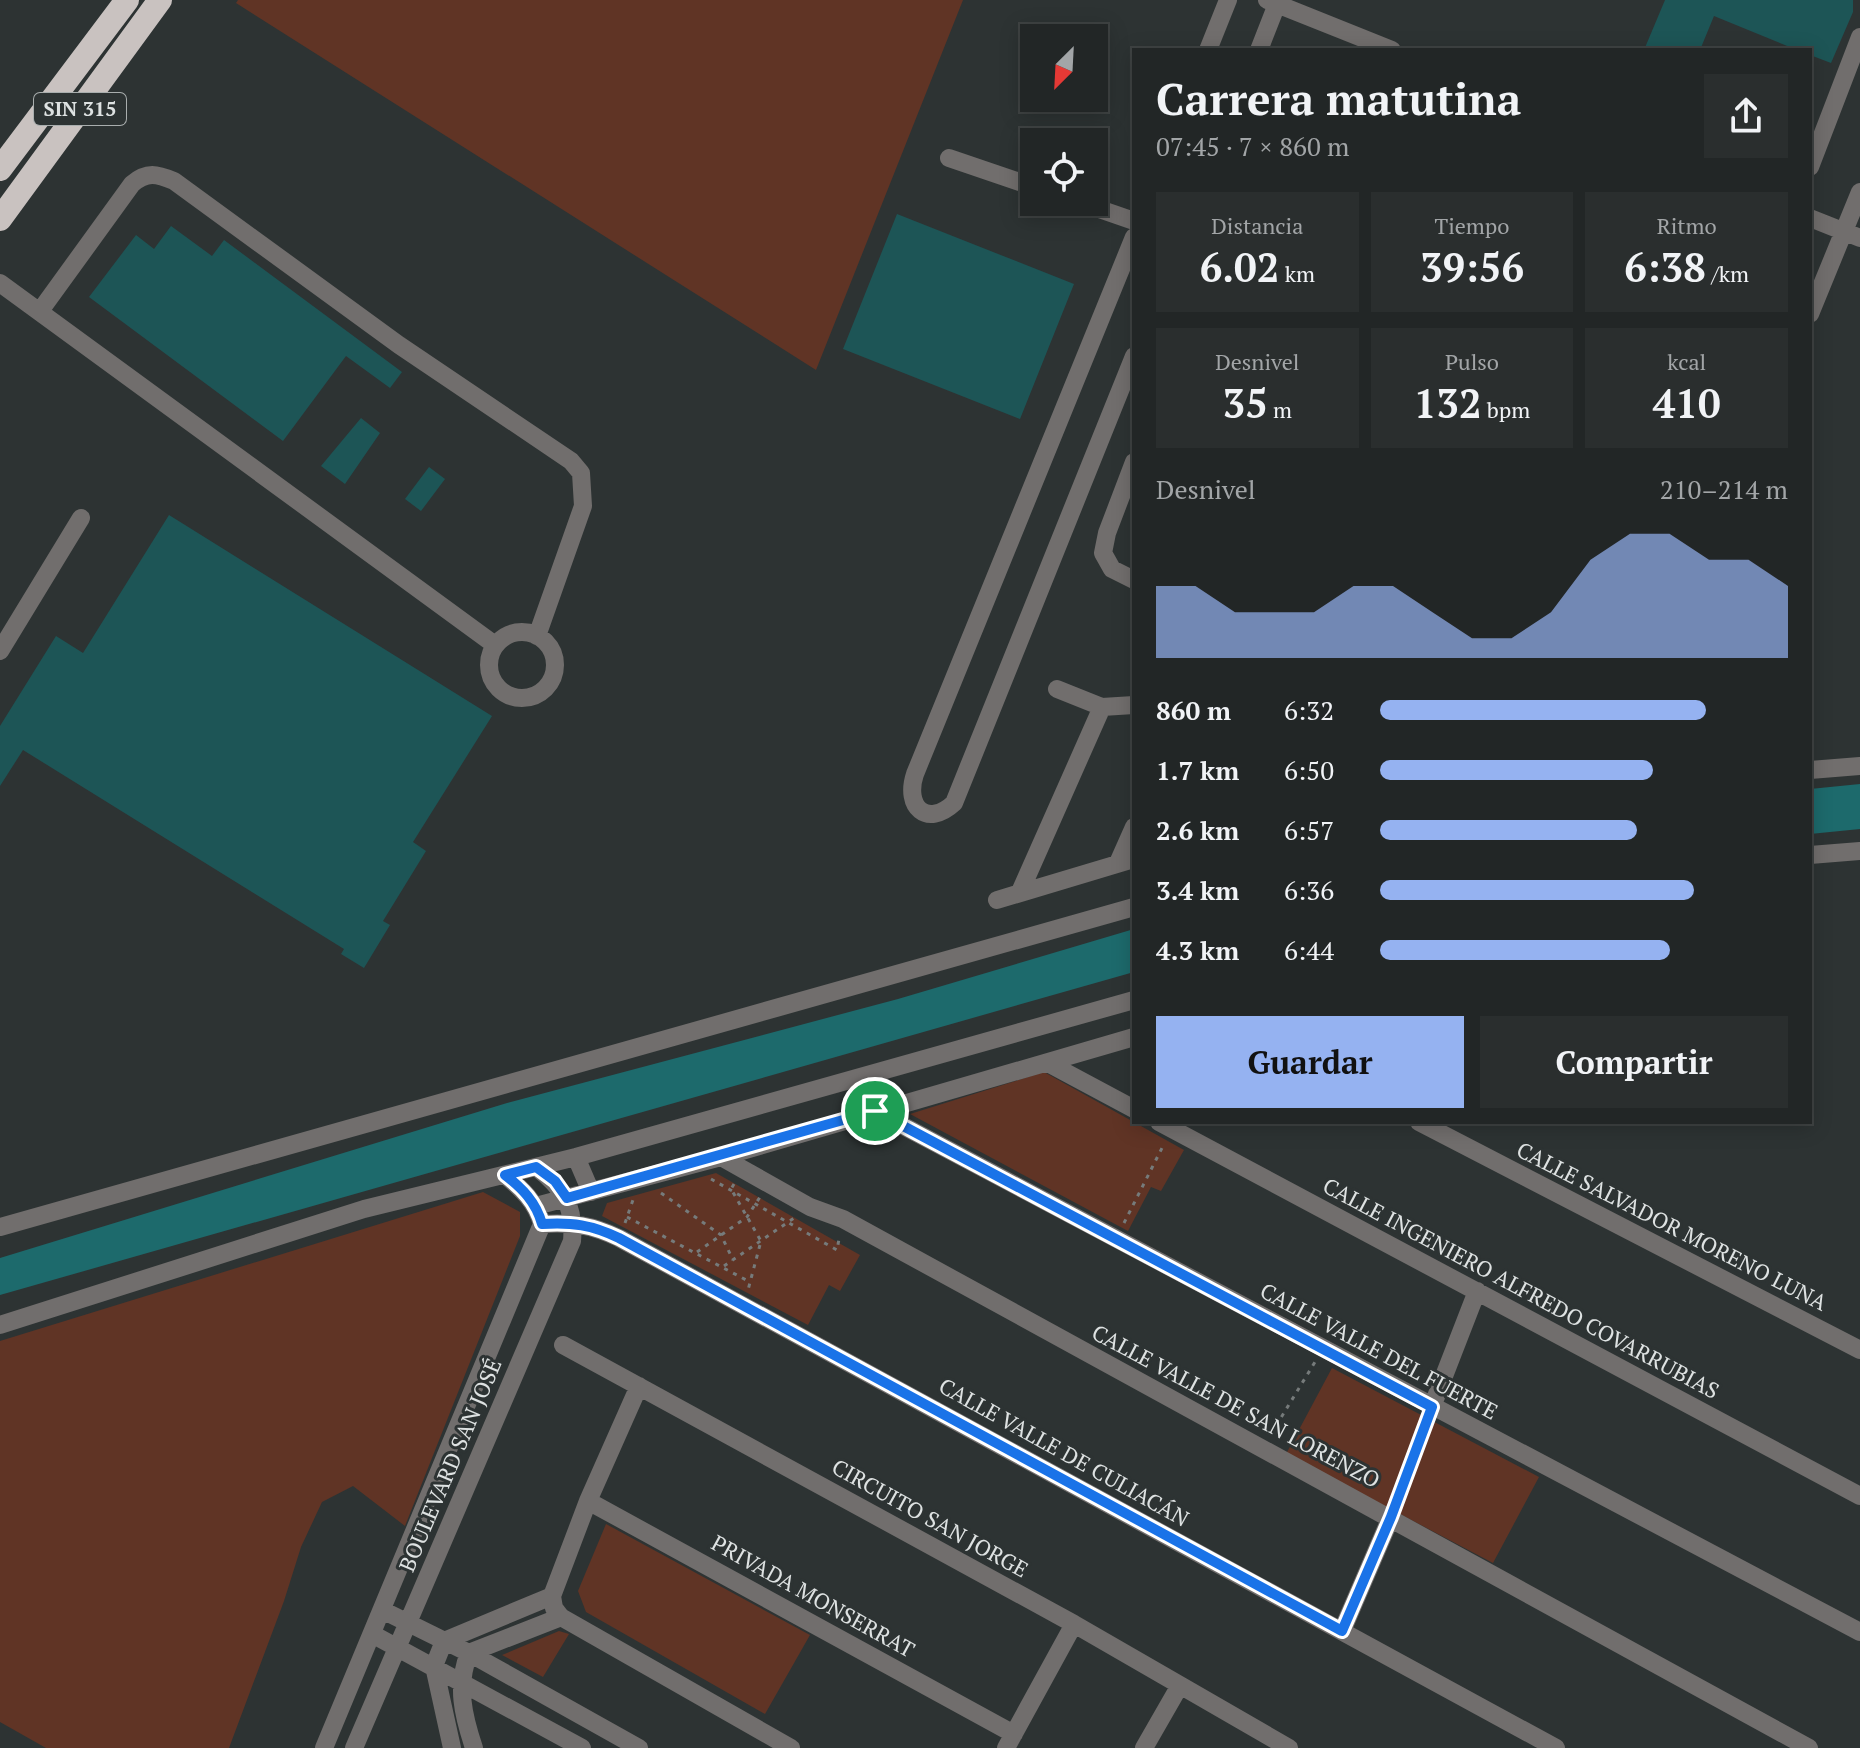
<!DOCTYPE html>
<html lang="es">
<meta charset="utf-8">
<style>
:root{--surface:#222626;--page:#2a2e2e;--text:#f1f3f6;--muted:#a2a5a7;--line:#3f4343;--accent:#95b2f1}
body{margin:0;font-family:"PT Serif",serif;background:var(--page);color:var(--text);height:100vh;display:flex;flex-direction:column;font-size:30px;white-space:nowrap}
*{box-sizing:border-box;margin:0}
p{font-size:26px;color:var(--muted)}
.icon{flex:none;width:44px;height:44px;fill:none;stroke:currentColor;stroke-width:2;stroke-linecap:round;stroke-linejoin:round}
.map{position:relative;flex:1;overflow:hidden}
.sheet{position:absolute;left:1132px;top:48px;width:680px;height:1076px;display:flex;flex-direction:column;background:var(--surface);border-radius:0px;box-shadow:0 4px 20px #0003,0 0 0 2px var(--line)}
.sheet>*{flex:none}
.needle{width:52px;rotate:204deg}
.tools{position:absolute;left:1020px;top:24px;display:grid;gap:16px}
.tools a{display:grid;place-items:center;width:88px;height:88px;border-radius:0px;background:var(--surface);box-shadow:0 4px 20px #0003,0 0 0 2px var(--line);font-size:40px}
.pin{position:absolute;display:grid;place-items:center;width:68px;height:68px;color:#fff;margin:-34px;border:4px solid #fff;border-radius:50%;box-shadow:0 2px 8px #0007}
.round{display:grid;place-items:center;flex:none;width:84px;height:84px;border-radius:0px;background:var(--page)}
.summary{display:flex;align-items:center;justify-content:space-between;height:136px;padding:0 24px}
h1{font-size:44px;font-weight:700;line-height:60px}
.stats{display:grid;grid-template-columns:repeat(3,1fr);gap:12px;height:136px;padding:8px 24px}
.stats div{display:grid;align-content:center;border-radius:0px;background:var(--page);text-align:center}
.stats b{font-size:40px;font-weight:700}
.stats small{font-size:22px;font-weight:400}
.stats p{font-size:22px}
.chart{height:224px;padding:16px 24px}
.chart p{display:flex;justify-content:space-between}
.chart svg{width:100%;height:144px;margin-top:8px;fill:var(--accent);opacity:.7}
.button{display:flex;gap:16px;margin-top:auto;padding:16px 24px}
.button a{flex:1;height:92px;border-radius:0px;background:var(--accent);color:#111;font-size:32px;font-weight:700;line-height:92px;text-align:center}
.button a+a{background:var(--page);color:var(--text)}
ul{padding:0 24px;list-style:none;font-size:26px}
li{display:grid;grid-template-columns:128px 96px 1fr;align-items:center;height:60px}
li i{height:20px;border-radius:10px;background:var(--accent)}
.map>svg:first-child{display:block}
</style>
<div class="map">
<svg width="1860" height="1748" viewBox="0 0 1860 1748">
<rect width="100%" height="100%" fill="#2d3333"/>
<path fill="#603425" d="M 238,0 L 963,0 L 816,370 L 236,3 Z
M 1044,1072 L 1184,1150 L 1161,1191 L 1151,1187 L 1128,1231 L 910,1114 Z
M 716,1173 L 860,1255 L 840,1291 L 829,1285 L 808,1325 L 602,1216 L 607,1203 Z
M 483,1192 L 520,1212 L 520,1236 L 405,1526 L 353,1486 L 322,1502 L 301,1547 L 284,1601 L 229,1748 L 46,1748 L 0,1722 L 0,1341 Z
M 1332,1368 L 1539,1477 L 1493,1563 L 1286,1454 Z
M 606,1524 L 810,1635 L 765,1714 L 586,1612 L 578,1591 Z
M 559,1631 L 569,1634 L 543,1677 L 502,1655 Z"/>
<path fill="#1d6a6c" d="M 1860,784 L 1860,829 L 1810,834 L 1810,789 Z
M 1134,929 L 1134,972 L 0,1295 L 0,1258 L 507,1103 L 898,999 Z"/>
<path fill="#1d5556" d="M 1665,0 L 1853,0 L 1853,12 L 1831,63 L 1810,55 L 1810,50 L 1797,50 L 1714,16 L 1700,50 L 1644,50 Z
M 897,214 L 1074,284 L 1020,419 L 843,349 Z
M 171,226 L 212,256 L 224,240 L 402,372 L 390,388 L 346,356 L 283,441 L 89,297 L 136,235 L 154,249 Z
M 361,418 L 380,433 L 345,484 L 321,466 Z
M 429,467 L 445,479 L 421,511 L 405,499 Z
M 169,515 L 492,716 L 413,842 L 426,851 L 383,921 L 390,925 L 364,968 L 341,954 L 344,949 L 23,750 L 0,786 L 0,726 L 56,636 L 83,653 Z"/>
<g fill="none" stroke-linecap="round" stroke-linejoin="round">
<path stroke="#767b7b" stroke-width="3" stroke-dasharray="4 6" stroke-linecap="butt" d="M 711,1179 L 837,1250 L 839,1239
M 734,1184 L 731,1189 L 761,1241 L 748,1290
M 661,1193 L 721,1235 L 733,1260
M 627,1217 L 750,1282
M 625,1223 L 633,1200
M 1124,1223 L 1164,1144
M 697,1252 L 747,1217 L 760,1197
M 724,1266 L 794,1218
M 1271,1434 L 1315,1362
M 1396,1503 L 1426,1423"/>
<path stroke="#716e6d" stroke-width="18" d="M 1267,0 L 1392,50
M 1208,50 L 1228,0
M 1259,50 L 1277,4
M 949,158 L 1034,187
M 1810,167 L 1860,37
M 1079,202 L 1134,221
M 1810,218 L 1860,238
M 1134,237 L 915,774 C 904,807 927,828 954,803 L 1134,356
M 0,283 L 495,645
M 40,311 L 132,184 C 147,171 157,174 174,181 L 399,345 L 571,461 L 581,473 L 583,506 L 537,636
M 1810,314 L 1860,192
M 1134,462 L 1107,533 L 1103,553 L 1112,569 L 1134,580
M489 665a33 33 0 1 1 66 0a33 33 0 1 1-66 0Z
M 0,651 L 81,518
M 1057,689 L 1102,707 L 1134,705
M 1810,770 L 1860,766
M 1810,855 L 1860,851
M 1118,863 L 1134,827
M 1020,892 L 1102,707
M 997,900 L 1134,859
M 1048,1063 L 1134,1109
M 875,1111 L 1860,1632
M 1159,1122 L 1860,1496
M 1419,1122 L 1860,1350
M 576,1157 L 591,1192
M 721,1157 L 810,1207 L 843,1219 L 1809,1748
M 536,1206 L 721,1157 L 1134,1037
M 542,1224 C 572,1222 592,1225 619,1238 L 1556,1748
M 0,1227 L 1134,907
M 0,1325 L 364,1209 L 576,1157 L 1134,1000
M 563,1345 L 1074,1624 L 1289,1748
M 639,1386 L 588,1501 L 552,1596 L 554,1608 L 561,1617 L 791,1748
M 1432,1407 L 1477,1291
M 588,1501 L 1014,1734
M 382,1610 L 469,1653 L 639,1748
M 1342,1631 L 1391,1517
M 372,1634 L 582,1748
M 324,1748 L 542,1224 C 536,1202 522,1189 505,1175
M 354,1748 L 572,1241 C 575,1206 563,1188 536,1167
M 452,1748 L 434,1666 L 444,1641 L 552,1596
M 474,1748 C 463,1715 456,1686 469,1653 L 561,1617
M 1006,1748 L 1074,1624
M 1144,1748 L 1179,1687"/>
<path stroke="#c9c2c0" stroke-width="24" d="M 0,169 L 127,0
M 0,219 L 160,0"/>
</g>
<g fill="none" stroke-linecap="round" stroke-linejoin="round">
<defs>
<path id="route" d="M 875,1111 L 1432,1407 L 1391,1517 L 1342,1631 L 619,1238 C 592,1225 572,1222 542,1224 C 536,1202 522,1188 505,1175 L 536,1167 L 555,1181 L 567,1198 Z"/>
</defs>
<use href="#route" stroke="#fff" stroke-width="16"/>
<use href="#route" stroke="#1a73e8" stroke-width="10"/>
</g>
<g text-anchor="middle" stroke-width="6" stroke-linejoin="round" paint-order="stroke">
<rect fill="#2d3333" stroke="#a9aeae" stroke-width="2" x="34" y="93" width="92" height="32" rx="6"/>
<g font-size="20" font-weight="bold" fill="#dee2e2">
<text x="80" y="116">SIN 315</text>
</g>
<g font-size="22" fill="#dee2e2" stroke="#2d3333">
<text transform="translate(1672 1226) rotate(27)" y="8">CALLE SALVADOR MORENO LUNA</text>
<text transform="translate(1521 1288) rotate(28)" y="8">CALLE INGENIERO ALFREDO COVARRUBIAS</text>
<text transform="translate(1379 1351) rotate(28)" y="8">CALLE VALLE DEL FUERTE</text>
<text transform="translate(1236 1406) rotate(28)" y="8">CALLE VALLE DE SAN LORENZO</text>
<text transform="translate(1064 1452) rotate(29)" y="8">CALLE VALLE DE CULIACÁN</text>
<text transform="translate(450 1465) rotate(-67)" y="8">BOULEVARD SAN JOSÉ</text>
<text transform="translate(930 1518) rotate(29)" y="8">CIRCUITO SAN JORGE</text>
<text transform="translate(813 1596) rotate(29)" y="8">PRIVADA MONSERRAT</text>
</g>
</g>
</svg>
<div class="tools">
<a><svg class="needle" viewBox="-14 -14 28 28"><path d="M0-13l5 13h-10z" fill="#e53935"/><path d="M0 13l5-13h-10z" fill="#a2a5a7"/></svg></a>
<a><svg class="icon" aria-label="locate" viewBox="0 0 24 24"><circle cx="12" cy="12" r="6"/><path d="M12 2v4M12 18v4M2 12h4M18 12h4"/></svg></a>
</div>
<div class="pin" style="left:875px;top:1111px;background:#1e9e55"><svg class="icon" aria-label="arrive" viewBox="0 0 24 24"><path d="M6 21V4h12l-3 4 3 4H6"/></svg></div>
<section class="sheet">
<div class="summary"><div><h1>Carrera matutina</h1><p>07:45 · 7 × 860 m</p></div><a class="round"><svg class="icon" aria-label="share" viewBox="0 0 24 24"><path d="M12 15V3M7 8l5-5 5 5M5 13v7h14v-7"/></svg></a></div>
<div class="stats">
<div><p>Distancia</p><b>6.02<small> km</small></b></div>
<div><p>Tiempo</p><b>39:56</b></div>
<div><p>Ritmo</p><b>6:38<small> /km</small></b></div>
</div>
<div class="stats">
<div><p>Desnivel</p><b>35<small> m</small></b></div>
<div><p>Pulso</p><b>132<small> bpm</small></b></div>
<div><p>kcal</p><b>410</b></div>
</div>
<div class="chart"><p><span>Desnivel</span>210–214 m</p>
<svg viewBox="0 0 160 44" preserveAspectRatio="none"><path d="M0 44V22L10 22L20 30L30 30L40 30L50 22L60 22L70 30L80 38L90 38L100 30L110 14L120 6L130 6L140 14L150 14L160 22V44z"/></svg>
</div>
<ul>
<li><b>860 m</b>6:32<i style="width:80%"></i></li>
<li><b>1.7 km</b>6:50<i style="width:67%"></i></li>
<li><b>2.6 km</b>6:57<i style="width:63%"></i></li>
<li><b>3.4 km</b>6:36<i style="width:77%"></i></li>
<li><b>4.3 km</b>6:44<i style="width:71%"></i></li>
</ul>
<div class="button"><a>Guardar</a><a>Compartir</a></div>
</section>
</div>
